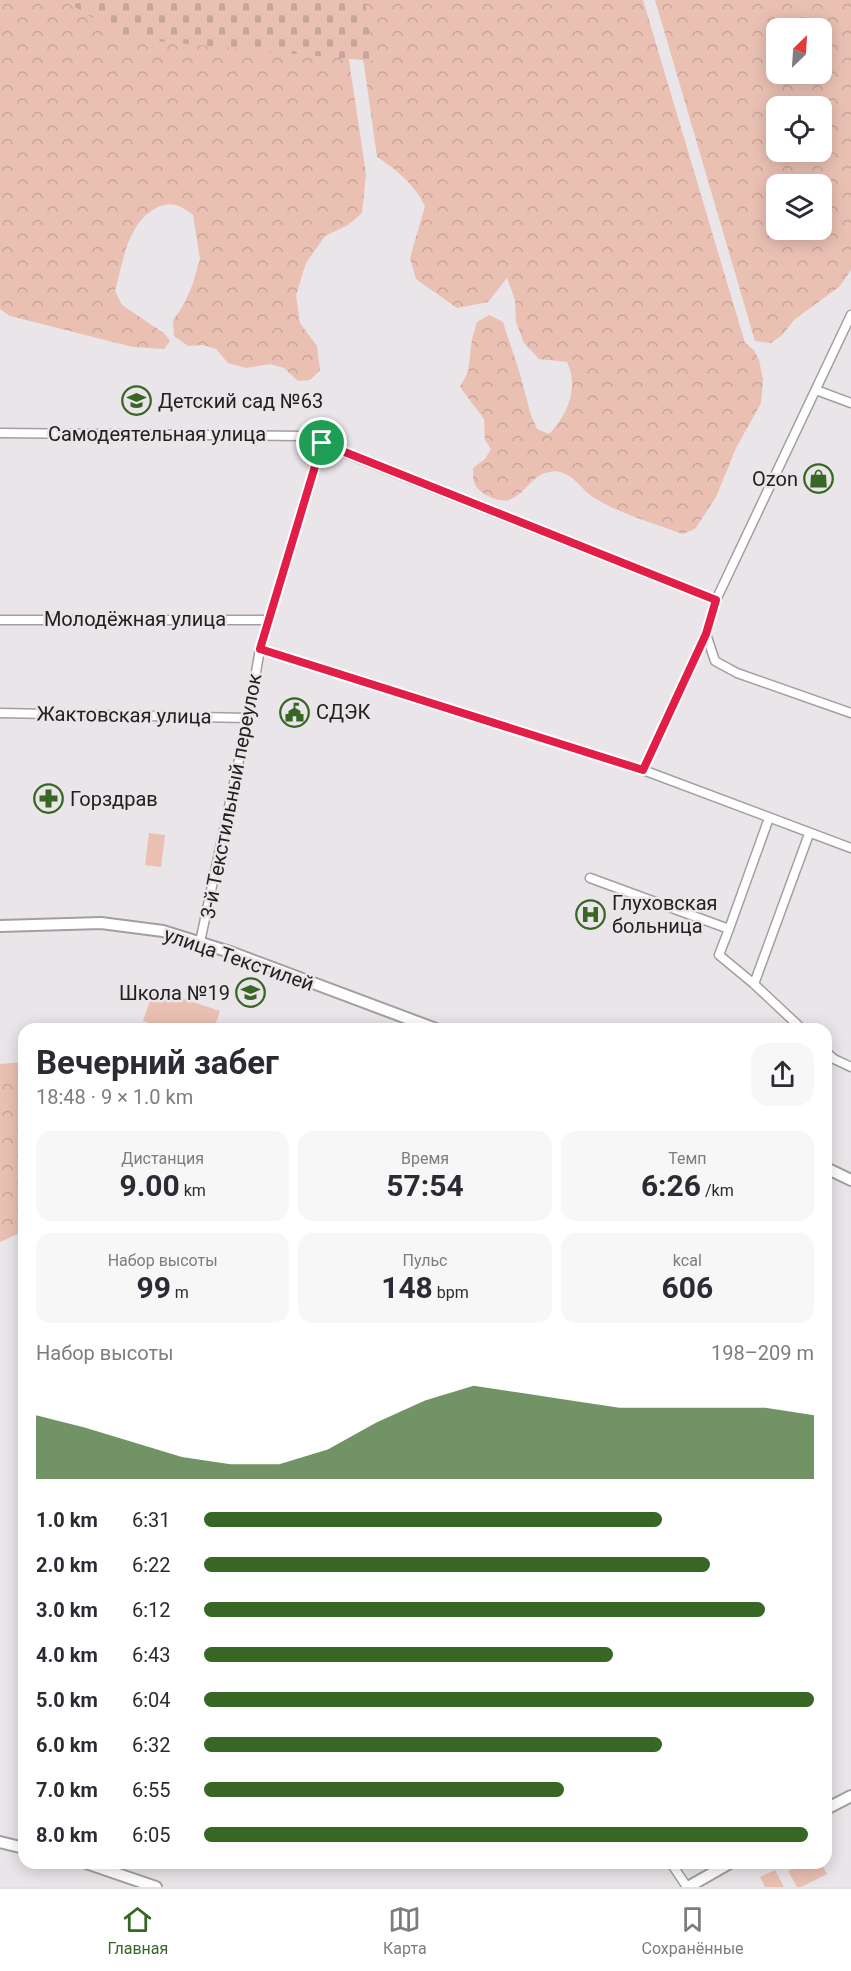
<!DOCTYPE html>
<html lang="ru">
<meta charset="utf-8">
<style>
:root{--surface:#fff;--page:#f7f7f7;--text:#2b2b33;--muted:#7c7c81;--line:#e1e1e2;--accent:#376625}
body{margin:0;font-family:Roboto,sans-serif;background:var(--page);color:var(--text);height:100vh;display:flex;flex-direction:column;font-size:22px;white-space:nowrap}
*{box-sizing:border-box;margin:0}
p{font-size:20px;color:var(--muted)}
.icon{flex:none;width:33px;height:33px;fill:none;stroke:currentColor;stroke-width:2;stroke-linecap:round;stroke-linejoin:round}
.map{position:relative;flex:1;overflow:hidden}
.panel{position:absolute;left:18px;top:1023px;width:814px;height:846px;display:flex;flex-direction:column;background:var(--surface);border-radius:18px;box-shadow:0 3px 15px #0003}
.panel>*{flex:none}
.needle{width:39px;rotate:25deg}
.tools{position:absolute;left:766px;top:18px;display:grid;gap:12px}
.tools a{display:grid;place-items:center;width:66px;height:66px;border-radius:12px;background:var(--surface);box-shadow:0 3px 15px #0003;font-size:30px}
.pin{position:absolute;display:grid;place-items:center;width:51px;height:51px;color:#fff;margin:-26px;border:3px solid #fff;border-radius:50%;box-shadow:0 2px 6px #0007}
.round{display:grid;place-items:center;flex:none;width:63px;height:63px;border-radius:18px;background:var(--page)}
.overview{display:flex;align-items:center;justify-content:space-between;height:102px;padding:0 18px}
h1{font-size:33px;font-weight:700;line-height:45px}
.stats{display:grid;grid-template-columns:repeat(3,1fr);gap:9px;height:102px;padding:6px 18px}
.stats div{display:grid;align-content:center;border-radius:15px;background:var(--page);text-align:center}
.stats b{font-size:30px;font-weight:700}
.stats small{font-size:16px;font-weight:400}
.stats p{font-size:16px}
.chart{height:168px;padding:12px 18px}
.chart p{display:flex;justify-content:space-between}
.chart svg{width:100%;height:108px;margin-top:6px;fill:var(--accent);opacity:.7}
ul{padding:0 18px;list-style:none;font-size:20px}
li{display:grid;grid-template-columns:96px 72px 1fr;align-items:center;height:45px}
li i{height:15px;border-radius:8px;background:var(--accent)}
.tab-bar{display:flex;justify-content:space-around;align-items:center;height:84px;border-top:2px solid var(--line);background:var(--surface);font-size:16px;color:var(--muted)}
.tab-bar a{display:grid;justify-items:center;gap:3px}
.tab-bar .active{color:var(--accent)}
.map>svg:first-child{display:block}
</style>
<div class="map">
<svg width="851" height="1887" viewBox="0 0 851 1887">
<defs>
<pattern id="forest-crowns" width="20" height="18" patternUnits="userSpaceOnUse" patternTransform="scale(1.5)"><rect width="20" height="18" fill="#eac0b3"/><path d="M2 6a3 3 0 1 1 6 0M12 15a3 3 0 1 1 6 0" fill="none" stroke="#c8a59a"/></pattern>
<pattern id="cemetery-stones" width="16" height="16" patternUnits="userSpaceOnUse" patternTransform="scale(1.5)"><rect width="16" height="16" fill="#eac0b3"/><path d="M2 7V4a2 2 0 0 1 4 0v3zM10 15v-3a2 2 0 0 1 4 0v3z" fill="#c8a59a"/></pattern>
</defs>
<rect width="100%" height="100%" fill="#e9e5e8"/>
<path fill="url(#forest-crowns)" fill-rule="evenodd" d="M 0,0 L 340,0 L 366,174 L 362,213 L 348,225 L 325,236 L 306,263 L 296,295 L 300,323 L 317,346 L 320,370 L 310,380 L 298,381 L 284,368 L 270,364 L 246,368 L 228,363 L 216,349 L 203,345 L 188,346 L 174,336 L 173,320 L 183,306 L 192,286 L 200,259 L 193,215 C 178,203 168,200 151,211 C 126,229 123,263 115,291 L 122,305 L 165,334 L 170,341 L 164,349 L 133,347 L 10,316 L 0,309 Z
M 355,0 L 643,0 L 745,343 L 754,350 L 759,360 L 763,380 L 761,403 L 736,448 L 716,497 L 695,529 L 683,534 C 658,525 615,512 593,497 C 582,490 574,475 560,472 C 533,468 529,493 509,500 C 498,503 477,493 474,482 C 472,478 474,472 473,468 L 485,459 L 491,449 L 485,440 L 484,419 L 460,387 L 468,372 L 472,339 L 477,322 L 489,315 L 503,322 L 520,374 L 531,415 L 537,429 L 549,434 C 568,415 579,387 567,362 L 539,359 L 524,343 L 516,322 L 515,300 L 507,278 L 488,302 L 457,308 L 416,279 L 410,258 L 425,206 C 414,184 397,170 377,157 Z
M 655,0 L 851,0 L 851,270 L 839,287 L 795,319 L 781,336 L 771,343 L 755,341 ZM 822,28 L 822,74 L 777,74 L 777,28 ZM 822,106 L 822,152 L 777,152 L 777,106 ZM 777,184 L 822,184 L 822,230 L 777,230 Z
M 24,1062 L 24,1231 L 0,1242 L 0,1064 Z"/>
<path fill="url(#cemetery-stones)" d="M 64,0 L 365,0 L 373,61 L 125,38 Z"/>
<path fill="#eac0b3" d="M 149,833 L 165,835 L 161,867 L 145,865 Z
M 154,989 L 220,1011 L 214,1029 L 167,1029 L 143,1021 Z
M 804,1863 L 821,1863 L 827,1874 L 801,1887 L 797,1887 L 788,1871 Z
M 775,1870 L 784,1887 L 765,1887 L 760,1877 Z"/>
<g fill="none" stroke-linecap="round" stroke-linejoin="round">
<defs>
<path id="minor" d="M 816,390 L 851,403
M 0,433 L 302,436 L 716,600
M 0,620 L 269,620
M 706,634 L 715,661 L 737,673 L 851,713
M 260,649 L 643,770 L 851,848
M 0,713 L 248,718
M 643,770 L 706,634 L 716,600 L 851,315
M 590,878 L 729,929 L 769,818
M 729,929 L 719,955 L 754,984
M 200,942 L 248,718 L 260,649 L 322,443
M 802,1029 L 754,984 L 809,834
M 826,1052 L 834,1059 L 851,1067
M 671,1863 L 687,1887"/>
<path id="tertiary" d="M 0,926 L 101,923 L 163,931 L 233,953 L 436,1029
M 826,1168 L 851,1180
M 826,1809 L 851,1796
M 0,1842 L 24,1848
M 86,1863 L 156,1887
M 688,1887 L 730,1863"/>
</defs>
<use href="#minor" stroke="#a29ea1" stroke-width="11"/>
<use href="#tertiary" stroke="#a29ea1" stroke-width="14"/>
<use href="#minor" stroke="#fff" stroke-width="8"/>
<use href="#tertiary" stroke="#fff" stroke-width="10"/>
</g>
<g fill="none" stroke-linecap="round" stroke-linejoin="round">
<defs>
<path id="route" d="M 322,443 L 716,600 L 706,634 L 643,770 L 260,649 Z"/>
</defs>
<use href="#route" stroke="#fff" stroke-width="12"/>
<use href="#route" stroke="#e11d48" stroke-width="8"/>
</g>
<defs>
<symbol id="school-ring" viewBox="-11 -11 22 22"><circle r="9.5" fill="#e9e5e8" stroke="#376625" stroke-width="1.5"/><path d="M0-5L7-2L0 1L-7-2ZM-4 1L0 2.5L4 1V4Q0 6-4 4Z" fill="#376625"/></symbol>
<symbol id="shop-ring" viewBox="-11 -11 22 22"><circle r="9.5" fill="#e9e5e8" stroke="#376625" stroke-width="1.5"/><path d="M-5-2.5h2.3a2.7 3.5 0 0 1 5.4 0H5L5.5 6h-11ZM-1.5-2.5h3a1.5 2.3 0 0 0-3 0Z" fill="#376625"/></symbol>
<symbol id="civic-ring" viewBox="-11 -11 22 22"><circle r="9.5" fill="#e9e5e8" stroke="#376625" stroke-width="1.5"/><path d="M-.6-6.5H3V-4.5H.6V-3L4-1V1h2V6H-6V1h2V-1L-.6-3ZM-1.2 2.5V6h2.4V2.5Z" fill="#376625"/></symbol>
<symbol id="pharmacy-ring" viewBox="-11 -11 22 22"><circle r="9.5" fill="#e9e5e8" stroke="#376625" stroke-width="1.5"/><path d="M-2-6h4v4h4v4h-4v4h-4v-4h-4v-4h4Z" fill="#376625"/></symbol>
<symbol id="hospital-ring" viewBox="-11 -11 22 22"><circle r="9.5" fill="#e9e5e8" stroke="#376625" stroke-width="1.5"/><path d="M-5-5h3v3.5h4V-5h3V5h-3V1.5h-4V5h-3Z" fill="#376625"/></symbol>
</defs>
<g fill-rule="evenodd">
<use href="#school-ring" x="120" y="384" width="33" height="33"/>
<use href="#shop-ring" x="802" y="462" width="33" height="33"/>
<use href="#civic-ring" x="278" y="696" width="33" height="33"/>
<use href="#pharmacy-ring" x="32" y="782" width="33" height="33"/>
<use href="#hospital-ring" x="574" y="898" width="33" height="33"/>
<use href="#school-ring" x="234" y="976" width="33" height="33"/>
</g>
<g text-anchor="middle" stroke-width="5" stroke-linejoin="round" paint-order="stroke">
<g font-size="20" fill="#222021" stroke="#e9e5e8" text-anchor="start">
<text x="158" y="408">Детский сад №63</text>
<text x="798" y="486" text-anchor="end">Ozon</text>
<text x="316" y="719">СДЭК</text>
<text x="70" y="806">Горздрав</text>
<text x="612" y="910">Глуховская<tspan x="612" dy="23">больница</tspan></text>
<text x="230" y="1000" text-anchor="end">Школа №19</text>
</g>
<g font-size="20" fill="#222021" stroke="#e9e5e8">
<text x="157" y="441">Самодеятельная улица</text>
<text x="135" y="626">Молодёжная улица</text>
<text transform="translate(124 715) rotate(1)" y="7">Жактовская улица</text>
<text transform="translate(231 796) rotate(-79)" y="7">3-й Текстильный переулок</text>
<text transform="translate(239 959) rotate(19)" y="7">улица Текстилей</text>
</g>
</g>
</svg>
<div class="tools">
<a><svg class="needle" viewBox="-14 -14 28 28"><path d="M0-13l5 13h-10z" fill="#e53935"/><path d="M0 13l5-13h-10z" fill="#7c7c81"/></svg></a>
<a><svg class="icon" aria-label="locate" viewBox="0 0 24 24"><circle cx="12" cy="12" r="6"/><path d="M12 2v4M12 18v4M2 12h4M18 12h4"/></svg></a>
<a><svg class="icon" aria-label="layers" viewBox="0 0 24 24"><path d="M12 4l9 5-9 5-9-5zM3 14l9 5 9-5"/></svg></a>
</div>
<div class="pin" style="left:322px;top:443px;background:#1e9e55"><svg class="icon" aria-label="arrive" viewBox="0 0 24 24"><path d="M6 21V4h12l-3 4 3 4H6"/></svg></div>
<section class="panel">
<div class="overview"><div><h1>Вечерний забег</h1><p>18:48 · 9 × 1.0 km</p></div><a class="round"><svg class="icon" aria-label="share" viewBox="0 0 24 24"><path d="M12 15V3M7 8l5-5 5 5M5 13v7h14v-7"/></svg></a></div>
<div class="stats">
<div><p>Дистанция</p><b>9.00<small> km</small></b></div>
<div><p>Время</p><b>57:54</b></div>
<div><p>Темп</p><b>6:26<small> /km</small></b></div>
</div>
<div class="stats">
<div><p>Набор высоты</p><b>99<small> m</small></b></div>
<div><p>Пульс</p><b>148<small> bpm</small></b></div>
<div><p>kcal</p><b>606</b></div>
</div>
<div class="chart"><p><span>Набор высоты</span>198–209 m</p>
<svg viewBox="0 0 160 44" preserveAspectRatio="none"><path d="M0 44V18L10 23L20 29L30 35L40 38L50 38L60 32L70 21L80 12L90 6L100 9L110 12L120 15L130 15L140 15L150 15L160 18V44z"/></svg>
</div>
<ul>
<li><b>1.0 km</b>6:31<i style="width:75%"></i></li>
<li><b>2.0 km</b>6:22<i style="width:83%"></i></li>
<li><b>3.0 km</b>6:12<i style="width:92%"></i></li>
<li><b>4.0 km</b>6:43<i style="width:67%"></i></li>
<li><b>5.0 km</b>6:04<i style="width:100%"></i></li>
<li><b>6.0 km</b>6:32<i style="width:75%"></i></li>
<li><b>7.0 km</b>6:55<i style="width:59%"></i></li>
<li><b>8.0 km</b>6:05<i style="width:99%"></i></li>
</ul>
</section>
</div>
<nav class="tab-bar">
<a class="active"><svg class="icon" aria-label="home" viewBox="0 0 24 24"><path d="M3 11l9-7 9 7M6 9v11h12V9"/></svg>Главная</a>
<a><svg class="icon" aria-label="map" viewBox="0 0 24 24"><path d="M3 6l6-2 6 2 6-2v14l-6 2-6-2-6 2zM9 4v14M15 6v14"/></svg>Карта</a>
<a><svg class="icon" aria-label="saved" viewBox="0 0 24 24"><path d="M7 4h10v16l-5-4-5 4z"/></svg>Сохранённые</a>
</nav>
